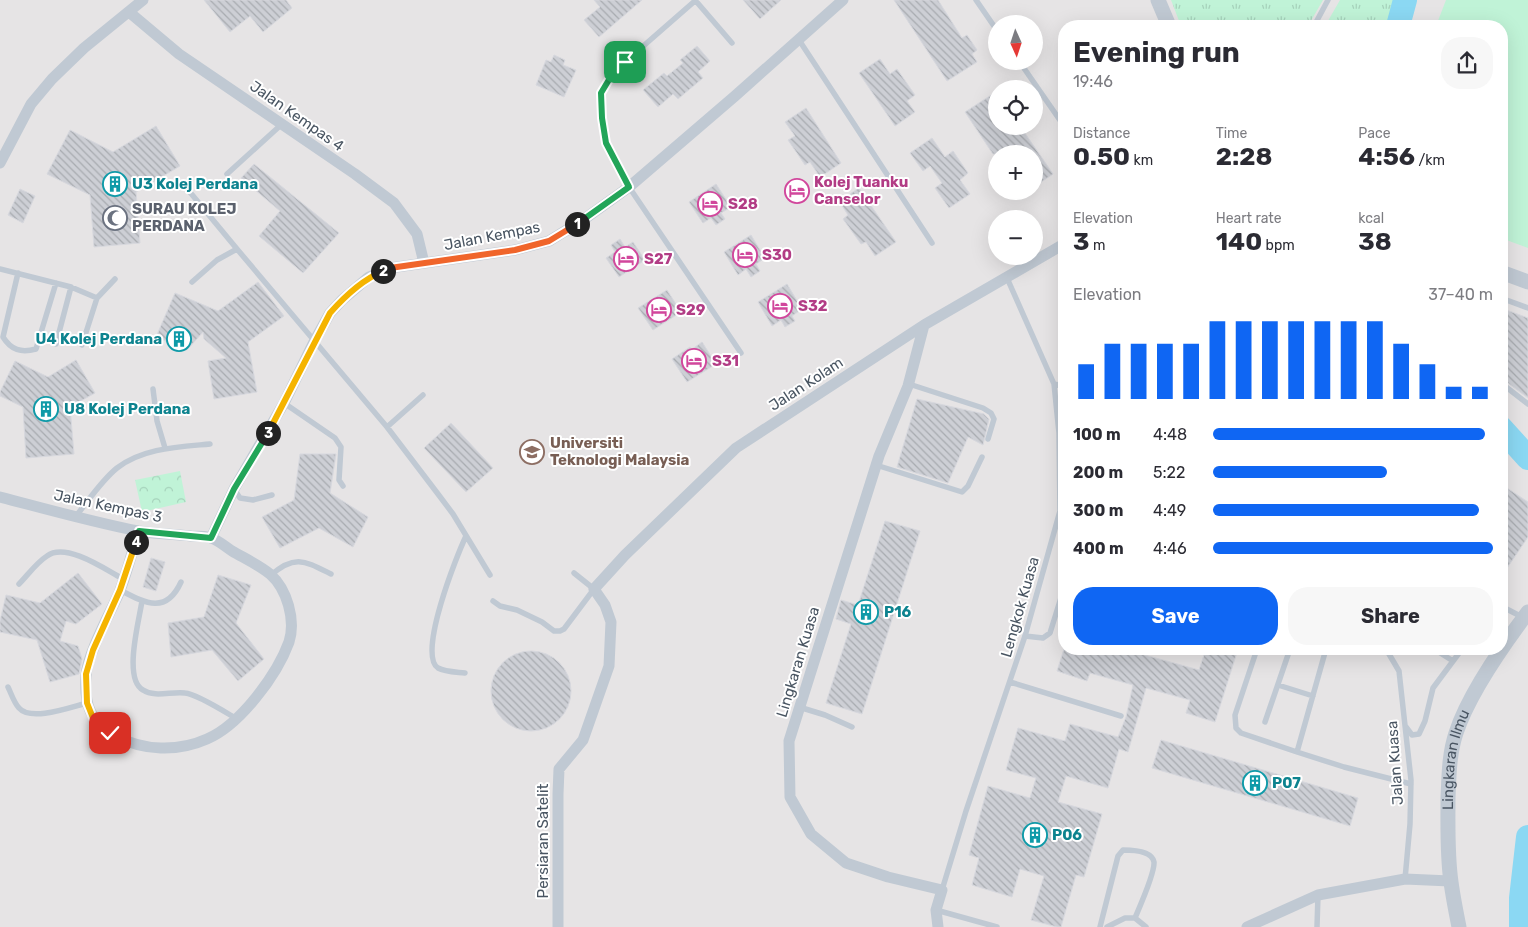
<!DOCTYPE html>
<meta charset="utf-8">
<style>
:root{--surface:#fff;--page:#f7f7f7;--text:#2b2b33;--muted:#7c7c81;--accent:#0f66f3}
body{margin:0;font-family:Rubik,sans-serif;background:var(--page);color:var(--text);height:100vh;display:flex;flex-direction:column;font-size:19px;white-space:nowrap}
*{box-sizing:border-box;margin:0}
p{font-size:16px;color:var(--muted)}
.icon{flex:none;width:28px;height:28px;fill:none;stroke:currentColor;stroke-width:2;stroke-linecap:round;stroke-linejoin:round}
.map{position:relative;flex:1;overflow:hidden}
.drawer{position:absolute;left:1058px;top:20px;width:450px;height:635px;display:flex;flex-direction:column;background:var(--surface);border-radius:20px;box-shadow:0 5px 20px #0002}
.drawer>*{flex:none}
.needle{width:32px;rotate:177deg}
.controls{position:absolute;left:988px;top:15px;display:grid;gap:10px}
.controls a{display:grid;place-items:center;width:55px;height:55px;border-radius:50%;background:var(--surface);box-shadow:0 5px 20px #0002;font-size:25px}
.pin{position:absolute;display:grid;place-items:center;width:42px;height:42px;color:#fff;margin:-21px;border-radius:10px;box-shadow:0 2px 8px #0006}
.km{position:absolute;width:25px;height:25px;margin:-12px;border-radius:50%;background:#222;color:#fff;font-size:14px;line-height:25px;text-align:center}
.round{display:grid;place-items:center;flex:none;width:52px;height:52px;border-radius:20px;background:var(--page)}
.summary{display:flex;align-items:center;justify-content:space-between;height:85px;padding:0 15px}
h1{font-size:28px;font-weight:700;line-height:38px}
.stats{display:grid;grid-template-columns:repeat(3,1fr);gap:8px;height:85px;padding:5px 15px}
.stats div{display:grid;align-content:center}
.stats b{font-size:25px;font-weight:700}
.stats small{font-size:14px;font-weight:400}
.stats p{font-size:14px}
.chart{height:140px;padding:10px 15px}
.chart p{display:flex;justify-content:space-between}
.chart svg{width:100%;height:90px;margin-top:5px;stroke:var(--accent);stroke-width:6}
.button{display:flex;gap:10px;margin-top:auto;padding:10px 15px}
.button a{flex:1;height:58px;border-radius:20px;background:var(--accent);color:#fff;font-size:20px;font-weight:700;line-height:58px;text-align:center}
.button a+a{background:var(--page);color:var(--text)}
ul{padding:0 15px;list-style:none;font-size:16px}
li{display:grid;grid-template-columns:80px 60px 1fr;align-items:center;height:38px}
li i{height:12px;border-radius:6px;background:var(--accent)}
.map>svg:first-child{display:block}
</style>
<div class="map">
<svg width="1528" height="927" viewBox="0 0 1528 927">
<defs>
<pattern id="grass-tufts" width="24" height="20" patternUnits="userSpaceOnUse" patternTransform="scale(1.25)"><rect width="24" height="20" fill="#c0f3d7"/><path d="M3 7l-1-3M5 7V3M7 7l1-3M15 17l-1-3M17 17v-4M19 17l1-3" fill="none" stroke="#a6d2bb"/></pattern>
<pattern id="park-crowns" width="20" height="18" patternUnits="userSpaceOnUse" patternTransform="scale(1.25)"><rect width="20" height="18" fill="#c0f3d7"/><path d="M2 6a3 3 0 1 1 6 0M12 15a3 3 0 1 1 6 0" fill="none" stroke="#a6d2bb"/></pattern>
<pattern id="building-back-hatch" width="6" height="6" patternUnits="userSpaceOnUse" patternTransform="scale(1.25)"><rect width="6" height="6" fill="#cdcfd5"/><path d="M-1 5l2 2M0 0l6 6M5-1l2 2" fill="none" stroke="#a8abb0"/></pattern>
</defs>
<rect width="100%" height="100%" fill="#f5f3f3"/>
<path fill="#e6e4e5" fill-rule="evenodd" d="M 0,0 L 1528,0 L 1528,927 L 0,927 ZM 996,24 L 1034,24 L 1034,61 L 996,61 ZM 1064,26 L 1501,26 L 1501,649 L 1064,649 ZM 996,89 L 1034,89 L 1034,126 L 996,126 ZM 996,154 L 1034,154 L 1034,191 L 996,191 ZM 996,219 L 1034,219 L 1034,256 L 996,256 Z"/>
<path fill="url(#grass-tufts)" d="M 1171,0 L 1323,0 L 1308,26 L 1181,26 Z
M 1340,0 L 1399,0 L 1392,26 L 1325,26 Z"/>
<path fill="url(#park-crowns)" d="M 180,471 L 186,502 L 142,512 L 135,480 Z"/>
<path fill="#c0f3d7" d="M 1446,0 L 1528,0 L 1528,248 L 1501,238 L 1501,26 L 1436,26 Z"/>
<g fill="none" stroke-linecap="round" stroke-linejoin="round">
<path stroke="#8bd8f3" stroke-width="24" d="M 1398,26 L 1405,0
M 1501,428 L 1528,458
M 1521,927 L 1521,898 L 1528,837"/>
</g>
<path fill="url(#building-back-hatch)" stroke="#d7d8de" d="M 204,0 L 286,0 L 292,8 L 263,32 L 250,16 L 230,32 Z
M 594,0 L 642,0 L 599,37 L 584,20 L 600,7 Z
M 743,0 L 781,0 L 760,19 Z
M 894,0 L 938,0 L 962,38 L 967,35 L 977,50 L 972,54 L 977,62 L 947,81 Z
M 697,46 L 710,61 L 698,72 L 703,78 L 678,99 L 673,94 L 658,107 L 643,90 L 664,73 L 667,76 L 683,63 L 680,60 Z
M 554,55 L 565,60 L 563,65 L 576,70 L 564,97 L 536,85 L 546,60 L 551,62 Z
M 880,59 L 890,74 L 897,69 L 915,95 L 907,101 L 915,112 L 895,126 L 859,73 Z
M 996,92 L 996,126 L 1020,126 L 1053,174 L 1034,187 L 1034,154 L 993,154 L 965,112 Z
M 806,108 L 841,163 L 820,177 L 810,162 L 805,165 L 788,140 L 795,136 L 785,122 Z
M 156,126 L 180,166 L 136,192 L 140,243 L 94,247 L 90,195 L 47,174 L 70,130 L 113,152 Z
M 932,138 L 945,157 L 953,151 L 968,173 L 960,180 L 970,194 L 949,208 L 935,188 L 942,183 L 930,166 L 923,171 L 910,153 Z
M 254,164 L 339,233 L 303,273 L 259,236 L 280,211 L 241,178 Z
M 716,184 L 731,207 L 721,213 L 725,219 L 716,225 L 711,218 L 703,223 L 689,202 Z
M 859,188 L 896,242 L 875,256 L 866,242 L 861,244 L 843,219 L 848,215 L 839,201 Z
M 20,189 L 35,196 L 23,223 L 8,215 Z
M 751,235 L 765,258 L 756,264 L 760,271 L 751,277 L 746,269 L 738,275 L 724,252 Z
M 620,239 L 625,247 L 633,242 L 645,260 L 619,277 L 606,258 L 615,252 L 611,245 Z
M 258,282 L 284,316 L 248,342 L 257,392 L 214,399 L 208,361 L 226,358 L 204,339 L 203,332 L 187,350 L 156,337 L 175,293 L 218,311 Z
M 787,284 L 802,309 L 792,316 L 795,321 L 785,327 L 781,320 L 772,326 L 758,302 Z
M 667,290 L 681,312 L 653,330 L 638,308 Z
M 1501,308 L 1528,318 L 1528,398 L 1501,378 Z
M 702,342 L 716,364 L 687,382 L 672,359 L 690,347 L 691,350 Z
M 76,360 L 95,393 L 70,407 L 74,454 L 26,458 L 23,407 L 0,396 L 0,392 L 15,361 L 48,377 Z
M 917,399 L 984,414 L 989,419 L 983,445 L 968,437 L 948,483 L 897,467 Z
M 451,423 L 493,468 L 466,492 L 424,448 Z
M 300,454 L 336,454 L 330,493 L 368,517 L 353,547 L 319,528 L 280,548 L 262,517 L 294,500 Z
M 1501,484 L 1528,502 L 1528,537 L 1501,577 Z
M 885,521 L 920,531 L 862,714 L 826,703 L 851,624 L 836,619 L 841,600 L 858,605 Z
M 151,558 L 165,562 L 156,591 L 143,587 Z
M 78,573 L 102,604 L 76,624 L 66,621 L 60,641 L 78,646 L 82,659 L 79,674 L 50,682 L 37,640 L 0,632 L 0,621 L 6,595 L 40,603 Z
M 218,575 L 251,585 L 236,623 L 264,659 L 238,681 L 212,650 L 171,657 L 168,623 L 204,617 Z
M 1064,649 L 1123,649 L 1199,670 L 1206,649 L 1238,649 L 1215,722 L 1186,713 L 1190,700 L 1146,688 L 1128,752 L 1119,749 L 1108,788 L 1066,776 L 1058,802 L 1102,814 L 1084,877 L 1076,875 L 1061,927 L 1057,927 L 1031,920 L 1044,876 L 1020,869 L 1012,897 L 972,885 L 979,858 L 969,855 L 988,786 L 1030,798 L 1036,778 L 1006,770 L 1018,728 L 1065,741 L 1070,724 L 1118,737 L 1126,717 L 1133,685 L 1090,673 L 1087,681 L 1057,671 Z
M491 691a40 40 0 1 1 80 0a40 40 0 1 1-80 0Z
M 1161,740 L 1358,798 L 1350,826 L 1152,768 Z"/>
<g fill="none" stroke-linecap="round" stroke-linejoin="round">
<path stroke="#c0c9d3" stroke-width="5.5" d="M 695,0 L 732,43
M 696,0 L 625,62 L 610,77 L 601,93 L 602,119 L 606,143 L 629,187 L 741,353
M 976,0 L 996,29
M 1314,26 L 1328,0
M 799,40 L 932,243
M 1019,61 L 1064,126
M 227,174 L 282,124
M 189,191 L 237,249
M 0,269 L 71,287 L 97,298
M 18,273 L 3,337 C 11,350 21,353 36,349 L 56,283
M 192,282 L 217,260 L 237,249 L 387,427 L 438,494 L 453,514 L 490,575
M 1501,298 L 1528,308
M 56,344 L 71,287
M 82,345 L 97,298 L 115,279
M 1501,383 L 1528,404
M 909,384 L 983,408 L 991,413 L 994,419 L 988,439
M 1054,384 L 1064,386
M 153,389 L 157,421 L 165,448
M 284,403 L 335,438 L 341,447 L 339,480 L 343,486
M 387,427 L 423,395
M 876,465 L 962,492 L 968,486 L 982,457
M 234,489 L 240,498 L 253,500 L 272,495
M 76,516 C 89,500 101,481 117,468 C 143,448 178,447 210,444
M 271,575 C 295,554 305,561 331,574
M 19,584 C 28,575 36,563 47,556 C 66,542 105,569 123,579
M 120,590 C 145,603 166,615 181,582
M 142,601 C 139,621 123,679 143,690 C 155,698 172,691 185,693 C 197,694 225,712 237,719
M 493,601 L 500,606 L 517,610 L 542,622 L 554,631 L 560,631 L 564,629 L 594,589 L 574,573
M 1501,606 L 1524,618
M 1025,636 L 1043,638 L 1050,633 L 1064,588
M 1257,649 L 1235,715 L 1236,728 L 1241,733 L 1297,752
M 1326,649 L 1297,752 L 1344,767 L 1411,784
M 1386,649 L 1399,671 L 1411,780 L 1410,824 L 1405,879
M 1434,649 L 1453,661
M 465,673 C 457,672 445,672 438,668 C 417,655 457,555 466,536
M 1010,682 L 1121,716
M 1278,685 L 1313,696
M 8,687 C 11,693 14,703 19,708 C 31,722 71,707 87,703
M 799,707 L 825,715 L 852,727
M 1265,722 L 1290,649
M 1406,727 L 1412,735 L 1419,734 L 1425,721 L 1433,688 L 1462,649
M 942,890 L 966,811 L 1025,636 L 1060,511 L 1059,433 L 1054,384 L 1007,278
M 936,910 L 997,927
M 1100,927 L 1118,856 L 1123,850 C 1132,850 1152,851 1154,862 C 1155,873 1140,906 1135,918
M 1107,927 L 1125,918 L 1135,918 L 1146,927
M 1317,927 L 1318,895"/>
<path stroke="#c0c9d3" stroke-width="11" d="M 129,12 L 179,54 L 355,174 L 394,203 L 417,234 L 424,263
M 0,163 L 31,104 L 52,79 L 84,48 L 143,0
M 924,325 L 908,386 L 879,456 L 789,741 L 790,797 L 811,834 L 846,863 L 888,877 L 942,890 L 936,910 L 938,927
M 0,497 C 46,509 92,522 138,531 C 156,534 174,534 191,536 C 197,536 206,536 211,538 C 218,540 226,547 232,551 C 244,558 259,565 270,574 C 287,589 296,620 289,642 C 277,675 240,725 207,739 C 178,752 143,751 116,736 C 90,722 84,705 86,676 C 87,655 110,613 119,593 C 127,573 132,551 139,531
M 211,538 L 234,489 L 284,403 L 314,342 L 330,313 L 342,300 L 369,277 L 390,268 L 515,250 L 549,241 L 583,220 L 629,187 L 735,96 L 843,0
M 558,927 L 558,794 L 559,769 L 583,740 L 609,666 L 611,622 L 605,605 L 594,589 L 625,555 L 736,448 L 924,325 L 1064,244
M 1247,927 L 1318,895 L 1405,879 L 1450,881"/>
<g stroke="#c0c9d3" stroke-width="15">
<path d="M 1158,0 L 1169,26"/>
<path d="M 1501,272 L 1528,282"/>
<path id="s1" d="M 1459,927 C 1456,912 1453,897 1451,882 C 1447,854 1448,825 1448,798 C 1449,776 1449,754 1456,733 C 1468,696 1504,644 1528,612"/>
</g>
</g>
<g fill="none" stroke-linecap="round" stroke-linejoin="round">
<defs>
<path id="split-1" d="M 577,224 L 629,187 L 606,143 L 602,118 L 601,93 L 610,78 L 625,62"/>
<path id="split-2" d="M 383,271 L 390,268 L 515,250 L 549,241 L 577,224"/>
<path id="split-3" d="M 268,433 L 330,313 C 345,296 362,280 383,271"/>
<path id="split-4" d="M 136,542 L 139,531 L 211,538 L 234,489 L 268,433"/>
<path id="split-5" d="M 110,733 L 93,718 L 87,703 L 86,674 L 93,650 L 120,590 L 136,542"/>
</defs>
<use href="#split-1" stroke="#fff" stroke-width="10"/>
<use href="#split-2" stroke="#fff" stroke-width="10"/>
<use href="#split-3" stroke="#fff" stroke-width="10"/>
<use href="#split-4" stroke="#fff" stroke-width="10"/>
<use href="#split-5" stroke="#fff" stroke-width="10"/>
<use href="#split-1" stroke="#22a559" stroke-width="6"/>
<use href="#split-2" stroke="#f0652b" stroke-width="6"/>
<use href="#split-3" stroke="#f5b400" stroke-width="6"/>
<use href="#split-4" stroke="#22a559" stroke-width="6"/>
<use href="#split-5" stroke="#f5b400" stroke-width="6"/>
</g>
<defs>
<symbol id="building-ring" viewBox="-11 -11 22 22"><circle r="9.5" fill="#fff" stroke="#0f9aa8" stroke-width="1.5"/><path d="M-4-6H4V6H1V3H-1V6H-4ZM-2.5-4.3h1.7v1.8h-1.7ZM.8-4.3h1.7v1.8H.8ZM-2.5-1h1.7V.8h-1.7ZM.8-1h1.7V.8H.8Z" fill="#0f9aa8"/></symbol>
<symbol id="hotel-ring" viewBox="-11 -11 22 22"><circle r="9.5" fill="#fff" stroke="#d1479c" stroke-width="1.5"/><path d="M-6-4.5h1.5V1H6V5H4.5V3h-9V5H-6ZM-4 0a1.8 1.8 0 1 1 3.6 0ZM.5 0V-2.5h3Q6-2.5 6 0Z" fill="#d1479c"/></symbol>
<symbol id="mosque-ring" viewBox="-11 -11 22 22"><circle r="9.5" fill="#fff" stroke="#6b7280" stroke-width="1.5"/><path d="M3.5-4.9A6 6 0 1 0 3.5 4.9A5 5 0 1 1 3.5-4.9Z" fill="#6b7280"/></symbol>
<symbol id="university-ring" viewBox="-11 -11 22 22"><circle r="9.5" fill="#fff" stroke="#8d6e63" stroke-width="1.5"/><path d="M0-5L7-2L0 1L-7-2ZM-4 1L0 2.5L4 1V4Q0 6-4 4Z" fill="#8d6e63"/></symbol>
</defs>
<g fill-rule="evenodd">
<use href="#building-ring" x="101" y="170" width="28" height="28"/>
<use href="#hotel-ring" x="783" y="177" width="28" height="28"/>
<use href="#hotel-ring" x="696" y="190" width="28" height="28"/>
<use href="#mosque-ring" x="101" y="204" width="28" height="28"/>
<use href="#hotel-ring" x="731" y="241" width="28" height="28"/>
<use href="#hotel-ring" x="612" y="245" width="28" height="28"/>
<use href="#hotel-ring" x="766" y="292" width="28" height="28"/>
<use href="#hotel-ring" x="645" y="296" width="28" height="28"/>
<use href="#building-ring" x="165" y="325" width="28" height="28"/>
<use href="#hotel-ring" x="680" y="347" width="28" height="28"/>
<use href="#building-ring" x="32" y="395" width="28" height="28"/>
<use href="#university-ring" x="518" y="438" width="28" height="28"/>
<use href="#building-ring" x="852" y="598" width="28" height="28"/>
<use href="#building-ring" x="1241" y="769" width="28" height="28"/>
<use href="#building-ring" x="1021" y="821" width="28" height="28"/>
</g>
<g text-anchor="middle" stroke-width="4" stroke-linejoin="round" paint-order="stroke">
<g font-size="15" fill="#495562" stroke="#fff">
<text transform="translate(297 116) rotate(35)" y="5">Jalan Kempas 4</text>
<text transform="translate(492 236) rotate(-11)" y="5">Jalan Kempas</text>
<text transform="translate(806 384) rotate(-33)" y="5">Jalan Kolam</text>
<text transform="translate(108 506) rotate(12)" y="5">Jalan Kempas 3</text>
<text transform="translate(1020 607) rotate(-74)" y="5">Lengkok Kuasa</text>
<text transform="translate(798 662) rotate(-73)" y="5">Lingkaran Kuasa</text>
<text dy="5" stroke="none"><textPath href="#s1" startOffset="169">Lingkaran Ilmu</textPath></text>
<text transform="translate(1395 763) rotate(-94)" y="5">Jalan Kuasa</text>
<text transform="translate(543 841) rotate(-90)" y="5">Persiaran Satelit</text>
</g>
<g font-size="15" font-weight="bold" fill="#b23c85" stroke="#fff" text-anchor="start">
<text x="814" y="187">Kolej Tuanku<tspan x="814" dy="17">Canselor</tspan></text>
<text x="728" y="209">S28</text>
<text x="762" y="260">S30</text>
<text x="644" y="264">S27</text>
<text x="798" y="311">S32</text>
<text x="676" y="315">S29</text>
<text x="712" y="366">S31</text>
</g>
<g font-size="15" font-weight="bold" fill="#0d838f" stroke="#fff" text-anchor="start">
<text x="132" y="189">U3 Kolej Perdana</text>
<text x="162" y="344" text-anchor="end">U4 Kolej Perdana</text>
<text x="64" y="414">U8 Kolej Perdana</text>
<text x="884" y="617">P16</text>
<text x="1272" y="788">P07</text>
<text x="1052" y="840">P06</text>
</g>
<g font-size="15" font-weight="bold" fill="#5b616d" stroke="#fff" text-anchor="start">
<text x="132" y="214">SURAU KOLEJ<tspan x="132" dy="17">PERDANA</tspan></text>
</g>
<g font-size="15" font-weight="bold" fill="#785e54" stroke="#fff" text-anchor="start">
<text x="550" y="448">Universiti<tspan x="550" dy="17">Teknologi Malaysia</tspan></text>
</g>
</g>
</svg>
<div class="controls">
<a><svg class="needle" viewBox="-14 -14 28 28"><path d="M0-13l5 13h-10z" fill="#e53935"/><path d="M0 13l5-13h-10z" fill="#7c7c81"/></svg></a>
<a><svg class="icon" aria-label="locate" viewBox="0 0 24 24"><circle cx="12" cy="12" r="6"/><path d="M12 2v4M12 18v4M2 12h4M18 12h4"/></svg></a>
<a>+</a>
<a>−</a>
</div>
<div class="pin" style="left:625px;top:62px;background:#1e9e55"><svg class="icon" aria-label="arrive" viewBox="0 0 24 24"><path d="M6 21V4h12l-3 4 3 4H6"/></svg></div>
<div class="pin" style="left:110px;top:733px;background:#d93025"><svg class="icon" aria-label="check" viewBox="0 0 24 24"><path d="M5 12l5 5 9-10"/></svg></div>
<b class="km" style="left:577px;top:224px">1</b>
<b class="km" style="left:383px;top:271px">2</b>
<b class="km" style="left:268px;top:433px">3</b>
<b class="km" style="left:136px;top:542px">4</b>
<section class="drawer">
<div class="summary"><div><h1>Evening run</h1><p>19:46</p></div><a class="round"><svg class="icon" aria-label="share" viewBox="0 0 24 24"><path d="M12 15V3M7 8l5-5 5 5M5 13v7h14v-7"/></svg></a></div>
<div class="stats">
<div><p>Distance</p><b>0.50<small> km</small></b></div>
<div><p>Time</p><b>2:28</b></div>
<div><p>Pace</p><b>4:56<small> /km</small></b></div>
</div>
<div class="stats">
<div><p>Elevation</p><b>3<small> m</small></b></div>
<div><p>Heart rate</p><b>140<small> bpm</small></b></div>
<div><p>kcal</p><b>38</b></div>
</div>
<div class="chart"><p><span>Elevation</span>37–40 m</p>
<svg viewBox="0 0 160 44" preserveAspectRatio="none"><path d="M5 44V27M15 44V17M25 44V17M35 44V17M45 44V17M55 44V6M65 44V6M75 44V6M85 44V6M95 44V6M105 44V6M115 44V6M125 44V17M135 44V27M145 44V38M155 44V38"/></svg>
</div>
<ul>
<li><b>100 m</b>4:48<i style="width:97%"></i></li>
<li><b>200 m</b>5:22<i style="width:62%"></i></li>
<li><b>300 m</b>4:49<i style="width:95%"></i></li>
<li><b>400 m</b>4:46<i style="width:100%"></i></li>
</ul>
<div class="button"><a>Save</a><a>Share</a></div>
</section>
</div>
